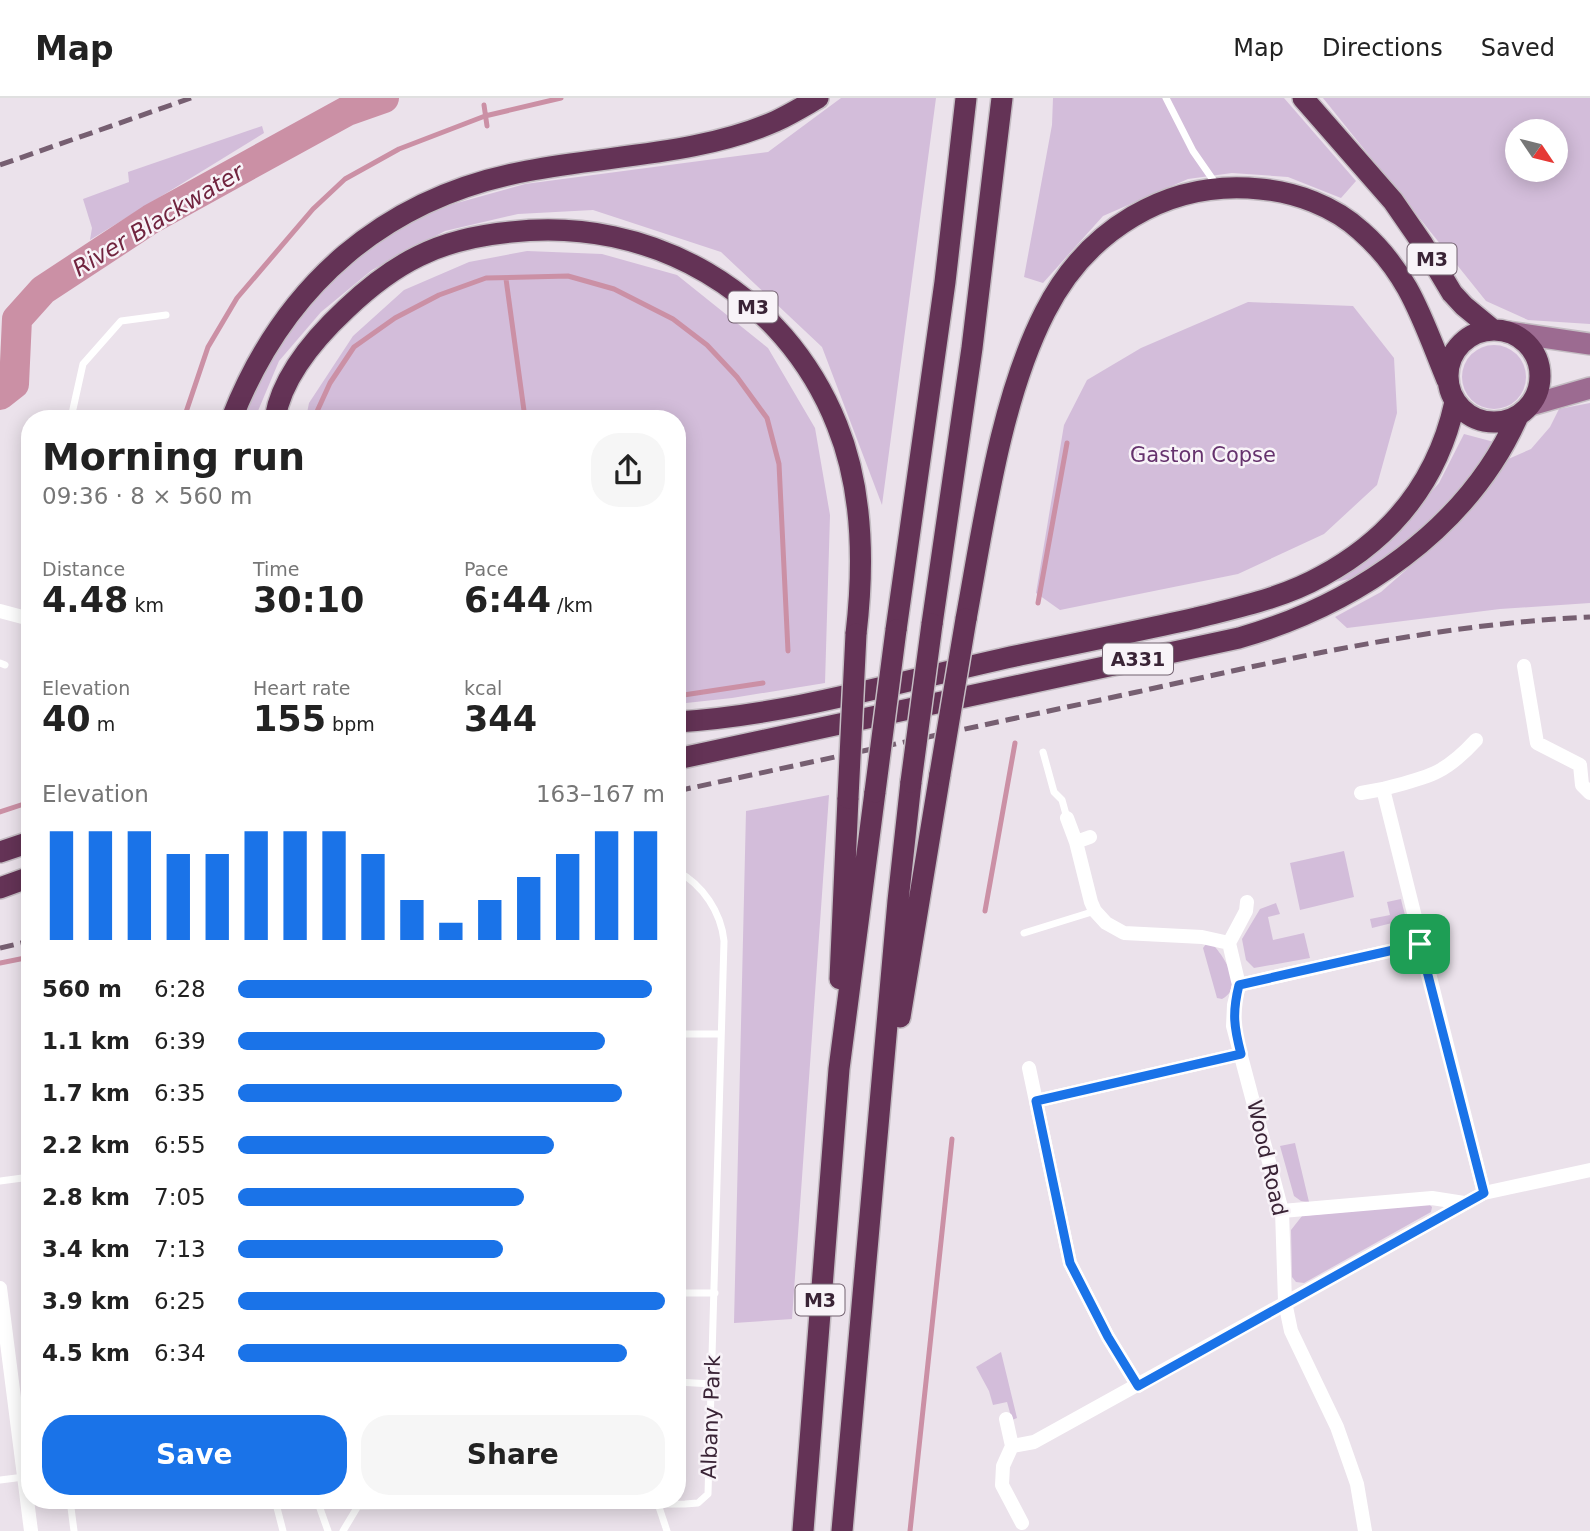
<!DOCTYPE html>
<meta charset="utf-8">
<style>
:root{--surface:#fff;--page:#f6f6f6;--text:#222;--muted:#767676;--line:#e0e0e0;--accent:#1a73e8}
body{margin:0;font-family:"DejaVu Sans",sans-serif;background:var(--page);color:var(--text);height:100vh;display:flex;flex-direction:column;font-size:26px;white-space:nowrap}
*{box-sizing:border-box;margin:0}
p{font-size:23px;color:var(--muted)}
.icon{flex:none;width:38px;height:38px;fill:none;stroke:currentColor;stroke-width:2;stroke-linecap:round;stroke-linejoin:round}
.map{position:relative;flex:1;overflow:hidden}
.details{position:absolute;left:21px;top:312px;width:665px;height:1099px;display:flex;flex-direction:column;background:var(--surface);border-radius:28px;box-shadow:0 4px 18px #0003}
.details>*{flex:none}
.needle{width:46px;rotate:125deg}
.buttons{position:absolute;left:1505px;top:21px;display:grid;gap:14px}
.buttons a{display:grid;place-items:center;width:63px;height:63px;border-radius:50%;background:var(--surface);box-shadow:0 4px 18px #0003;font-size:35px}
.pin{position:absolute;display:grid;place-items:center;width:60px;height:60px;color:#fff;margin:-30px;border-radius:14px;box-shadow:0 4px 10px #0006}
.round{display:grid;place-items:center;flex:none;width:74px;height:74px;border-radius:28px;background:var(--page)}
.headline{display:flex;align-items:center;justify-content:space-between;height:119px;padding:0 21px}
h1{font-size:38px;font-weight:600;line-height:52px}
.stats{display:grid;grid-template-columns:repeat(3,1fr);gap:10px;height:119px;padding:7px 21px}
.stats div{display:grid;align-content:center}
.stats b{font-size:35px;font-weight:600}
.stats small{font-size:19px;font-weight:400}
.stats p{font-size:19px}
.chart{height:196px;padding:14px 21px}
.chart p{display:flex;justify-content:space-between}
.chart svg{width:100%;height:126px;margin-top:7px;stroke:var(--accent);stroke-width:6}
.primary-button{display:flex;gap:14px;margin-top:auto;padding:14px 21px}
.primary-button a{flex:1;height:80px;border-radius:28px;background:var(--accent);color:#fff;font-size:28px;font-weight:600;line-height:80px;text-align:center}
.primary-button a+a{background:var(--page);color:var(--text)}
ul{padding:0 21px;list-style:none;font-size:23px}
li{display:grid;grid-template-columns:112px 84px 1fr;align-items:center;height:52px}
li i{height:18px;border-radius:9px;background:var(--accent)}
header{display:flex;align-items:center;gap:42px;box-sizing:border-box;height:98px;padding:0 35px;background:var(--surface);border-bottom:2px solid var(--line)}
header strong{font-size:33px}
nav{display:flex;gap:38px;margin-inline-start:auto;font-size:24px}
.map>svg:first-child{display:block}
</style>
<header>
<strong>Map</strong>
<nav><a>Map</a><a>Directions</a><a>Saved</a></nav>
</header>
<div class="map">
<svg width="1590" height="1433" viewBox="0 0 1590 1433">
<rect width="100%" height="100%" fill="#ebe2eb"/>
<path fill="#d3bdda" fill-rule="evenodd" d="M 841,0 L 936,0 L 882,407 L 822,249 L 721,154 L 593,112 L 518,116 L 445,133 L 372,172 L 321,214 L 279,263 L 255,320 L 243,320 L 261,279 L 302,214 L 348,168 L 406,126 L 439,110 L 525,86 L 768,54 Z
M 1053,0 L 1284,0 L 1356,83 L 1341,100 L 1288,79 L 1232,75 L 1188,81 L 1103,118 L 1043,185 L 1024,179 L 1052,27 Z
M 1323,0 L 1590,0 L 1590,226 L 1528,222 L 1486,203 ZM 1517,33 L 1556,33 L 1556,72 L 1517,72 Z
M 262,28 L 264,35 L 90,142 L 92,130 L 83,101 L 129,84 L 128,74 Z
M 527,153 L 602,156 L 677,177 L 768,250 L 815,330 L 830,417 L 825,585 L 732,600 L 677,606 L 677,320 L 306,320 L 309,305 L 353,238 L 404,192 L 469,164 Z
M 1248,204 L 1353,208 L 1394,260 L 1397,315 L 1377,387 L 1324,436 L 1238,476 L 1060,512 L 1036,495 L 1064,327 L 1087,282 L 1141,250 Z
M1462 279a32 32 0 1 1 64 0a32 32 0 1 1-64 0Z
M 1590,305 L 1590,505 L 1500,511 L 1347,530 L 1335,519 L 1381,494 L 1422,458 L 1506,362 L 1531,351 L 1550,329 L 1559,311 Z
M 1464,336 L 1494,344 L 1466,384 L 1419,433 L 1360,479 L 1329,485 L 1392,438 L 1439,385 Z
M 829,697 L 792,1221 L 734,1225 L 746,713 Z
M 1344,753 L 1354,799 L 1300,812 L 1290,765 Z
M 1401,801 C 1404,816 1412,830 1396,839 L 1392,825 L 1372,830 L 1370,821 L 1390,817 L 1387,804 Z
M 1276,805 L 1280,816 L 1268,819 L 1273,842 L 1304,835 L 1310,860 L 1254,870 L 1246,862 L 1242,841 L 1260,811 Z
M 1206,846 L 1213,847 C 1225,859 1244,890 1222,901 L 1217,900 L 1203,850 Z
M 1295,1045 L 1309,1104 L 1301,1103 L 1294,1098 L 1280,1048 Z
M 1429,1106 L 1432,1109 L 1431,1114 L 1304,1185 L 1296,1184 L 1292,1179 L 1291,1132 L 1302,1118 Z
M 1001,1254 L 1017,1320 L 1012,1322 L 1007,1304 L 993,1307 L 989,1293 L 976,1269 Z"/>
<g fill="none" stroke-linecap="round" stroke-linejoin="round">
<path stroke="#cb90a5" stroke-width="5" d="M 484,7 L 487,28
M 506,181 L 525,320
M 184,320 L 208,249 L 237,200 L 313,111 L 345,81 L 399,51 L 485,18 L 561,0
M 314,320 L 330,285 L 354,249 L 395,220 L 439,197 L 486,180 L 568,178 L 614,191 L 673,221 L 707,247 L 737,279 L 767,320 L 779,366 L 788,553
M 1038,505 L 1067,345
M 677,598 L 763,585
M 0,714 L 30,704
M 985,813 L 1015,645
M 0,865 L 30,859
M 910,1433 L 952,1041"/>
<path stroke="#cb90a5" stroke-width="30" d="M 0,297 L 14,286 L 17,221 L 43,192 L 151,121 L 347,13 L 384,0"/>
<defs>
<path id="primary" d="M 1508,234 L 1590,246
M 1531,307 L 1590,290"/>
<path id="highway" d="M 1303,0 L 1393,103 L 1422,145 L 1452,195 L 1464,208 L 1492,231
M1448 278a46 46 0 1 1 92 0a46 46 0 1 1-92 0Z
M 232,320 C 284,187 385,99 527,73 C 609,57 699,57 776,23 C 791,16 804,8 818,0
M 275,320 C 282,279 316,239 346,211 C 368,190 392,171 419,158 C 447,144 480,137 511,134 C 651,118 784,194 837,327 C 863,391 864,468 856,536
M 966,521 C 984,424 1000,302 1045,214 C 1086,133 1167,81 1260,91 C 1295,94 1334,108 1361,133 C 1410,176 1423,224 1447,282
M 932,526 L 972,250 L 1002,0
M 896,532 L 945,184 L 966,0
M 677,624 C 793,617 907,581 1020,557 C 1079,545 1138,533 1196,520 C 1239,509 1283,500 1322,478 C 1392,440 1438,382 1455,304
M 677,661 L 1239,540 C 1355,507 1468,431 1518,318
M 0,754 L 30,744
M 0,790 L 30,779
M 840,881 L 848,700
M 900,919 L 940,676
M 803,1433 L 839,971 L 875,694
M 842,1433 L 898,803 L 911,684"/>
</defs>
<use href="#primary" stroke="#c4bdc3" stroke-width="24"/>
<use href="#highway" stroke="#c4bdc3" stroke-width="24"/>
<path stroke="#fff" stroke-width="7" d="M 1166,0 L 1193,53 L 1218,89
M 71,320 L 83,266 L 121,223 L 166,217
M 0,565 L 5,567
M 1043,654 L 1054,694 L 1062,702 L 1067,720
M 1024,835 L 1095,813
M 677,936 L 720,936
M 0,1083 L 30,1079
M 677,1195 L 715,1195
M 677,1284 L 712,1286
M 0,1382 L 24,1379
M 70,1402 L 74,1433
M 275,1402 L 283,1433
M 317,1402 L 328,1433
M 339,1402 L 358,1408 L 685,1406 L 698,1405 L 708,1396 L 724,843 C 721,814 703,787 677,773
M 658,1406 L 667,1433
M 343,1433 L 358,1408"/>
<path stroke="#fff" stroke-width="14" d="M 0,513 L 30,521
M 1524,568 L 1537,645 L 1580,667 L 1582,687 L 1590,695
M 1476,642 C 1443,678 1427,679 1383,691 L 1484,1095
M 1361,695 L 1383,691
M 1067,720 L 1076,744
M 1090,739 L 1076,744 L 1091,804 L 1095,813 L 1106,825 L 1124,835 L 1202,839 L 1229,845 L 1239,887 L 1234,907 L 1233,928 L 1282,1113 L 1285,1204 L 1291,1233 L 1337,1329 L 1357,1386 L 1365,1433
M 1229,845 L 1246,813 L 1247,804
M 1239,887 L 1420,846
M 1029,970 L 1070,1165 L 1108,1239 L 1138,1288
M 1036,1003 L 1241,956
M 1282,1113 L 1432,1100 L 1464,1105
M 0,1190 L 31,1433
M 1006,1321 L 1012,1348 L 1003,1368 L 1002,1387 L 1022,1425
M 1012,1348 L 1034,1344 L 1484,1095 L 1590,1072"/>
<use href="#primary" stroke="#9c6b91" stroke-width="21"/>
<use href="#highway" stroke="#643356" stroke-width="21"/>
<path stroke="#765f71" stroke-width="5" stroke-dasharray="14 7" stroke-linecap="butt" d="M 0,67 L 191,0
M 677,693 C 830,660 984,627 1137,594 C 1286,561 1437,526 1590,519
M 0,850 L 30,843"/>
<defs>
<path id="highway-bridge" d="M 940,676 L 966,521
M 911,684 L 932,526
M 875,694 L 896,532
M 848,700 L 856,536"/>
</defs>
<use href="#highway-bridge" stroke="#c4bdc3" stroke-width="24" stroke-linecap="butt"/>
<use href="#highway-bridge" stroke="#643356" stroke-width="21"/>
</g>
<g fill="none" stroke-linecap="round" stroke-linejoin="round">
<defs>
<path id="route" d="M 1420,846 L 1484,1095 L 1138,1288 L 1108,1239 L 1070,1165 L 1036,1003 L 1241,956 C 1234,929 1232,915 1239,887 Z"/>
</defs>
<use href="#route" stroke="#fff" stroke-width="14"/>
<use href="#route" stroke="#1a73e8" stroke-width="9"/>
</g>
<g text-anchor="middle" stroke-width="5" stroke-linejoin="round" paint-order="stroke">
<g fill="#f8f3f8" stroke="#736270" stroke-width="2">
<rect x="1407.5" y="145.5" width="49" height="31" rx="5"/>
<rect x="728.5" y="193.5" width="49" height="31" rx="5"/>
<rect x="1103" y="545.5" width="70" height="31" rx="5"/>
<rect x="795.5" y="1186.5" width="49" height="31" rx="5"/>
</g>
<g font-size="19" font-weight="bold" fill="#3a2436">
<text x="1432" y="168">M3</text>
<text x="753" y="216">M3</text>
<text x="1138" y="568">A331</text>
<text x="820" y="1209">M3</text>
</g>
<g font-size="21" fill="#65326d" stroke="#f8f3f8">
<text x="1203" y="364">Gaston Copse</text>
</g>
<g font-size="21" fill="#3a2436" stroke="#f8f3f8">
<text transform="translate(1267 1060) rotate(77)" y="7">Wood Road</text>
<text transform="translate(711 1319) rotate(-88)" y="7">Albany Park</text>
</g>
<g font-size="23" font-style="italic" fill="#71243f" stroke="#f8f3f8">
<text transform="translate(158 122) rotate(-31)" y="8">River Blackwater</text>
</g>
</g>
</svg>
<div class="buttons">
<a><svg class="needle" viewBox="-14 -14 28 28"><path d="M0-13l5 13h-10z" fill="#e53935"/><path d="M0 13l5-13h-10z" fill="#767676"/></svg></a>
</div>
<div class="pin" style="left:1420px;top:846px;background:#1e9e55"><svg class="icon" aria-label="arrive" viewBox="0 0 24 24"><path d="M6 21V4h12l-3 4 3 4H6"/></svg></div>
<section class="details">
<div class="headline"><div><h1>Morning run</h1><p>09:36 · 8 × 560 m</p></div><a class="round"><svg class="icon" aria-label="share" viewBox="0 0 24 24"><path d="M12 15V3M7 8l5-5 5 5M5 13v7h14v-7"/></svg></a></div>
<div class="stats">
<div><p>Distance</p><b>4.48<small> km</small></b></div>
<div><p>Time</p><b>30:10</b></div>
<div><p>Pace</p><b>6:44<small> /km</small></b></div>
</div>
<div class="stats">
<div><p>Elevation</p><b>40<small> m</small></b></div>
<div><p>Heart rate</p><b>155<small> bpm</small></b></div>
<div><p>kcal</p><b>344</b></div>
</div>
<div class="chart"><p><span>Elevation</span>163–167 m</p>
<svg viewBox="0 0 160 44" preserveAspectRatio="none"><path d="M5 44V6M15 44V6M25 44V6M35 44V14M45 44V14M55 44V6M65 44V6M75 44V6M85 44V14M95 44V30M105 44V38M115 44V30M125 44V22M135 44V14M145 44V6M155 44V6"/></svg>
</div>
<ul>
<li><b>560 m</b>6:28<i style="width:97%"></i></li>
<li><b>1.1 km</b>6:39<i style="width:86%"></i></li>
<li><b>1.7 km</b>6:35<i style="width:90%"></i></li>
<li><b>2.2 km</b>6:55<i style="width:74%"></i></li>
<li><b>2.8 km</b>7:05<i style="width:67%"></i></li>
<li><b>3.4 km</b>7:13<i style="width:62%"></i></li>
<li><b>3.9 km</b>6:25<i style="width:100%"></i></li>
<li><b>4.5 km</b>6:34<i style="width:91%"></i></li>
</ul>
<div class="primary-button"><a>Save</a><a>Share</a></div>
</section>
</div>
